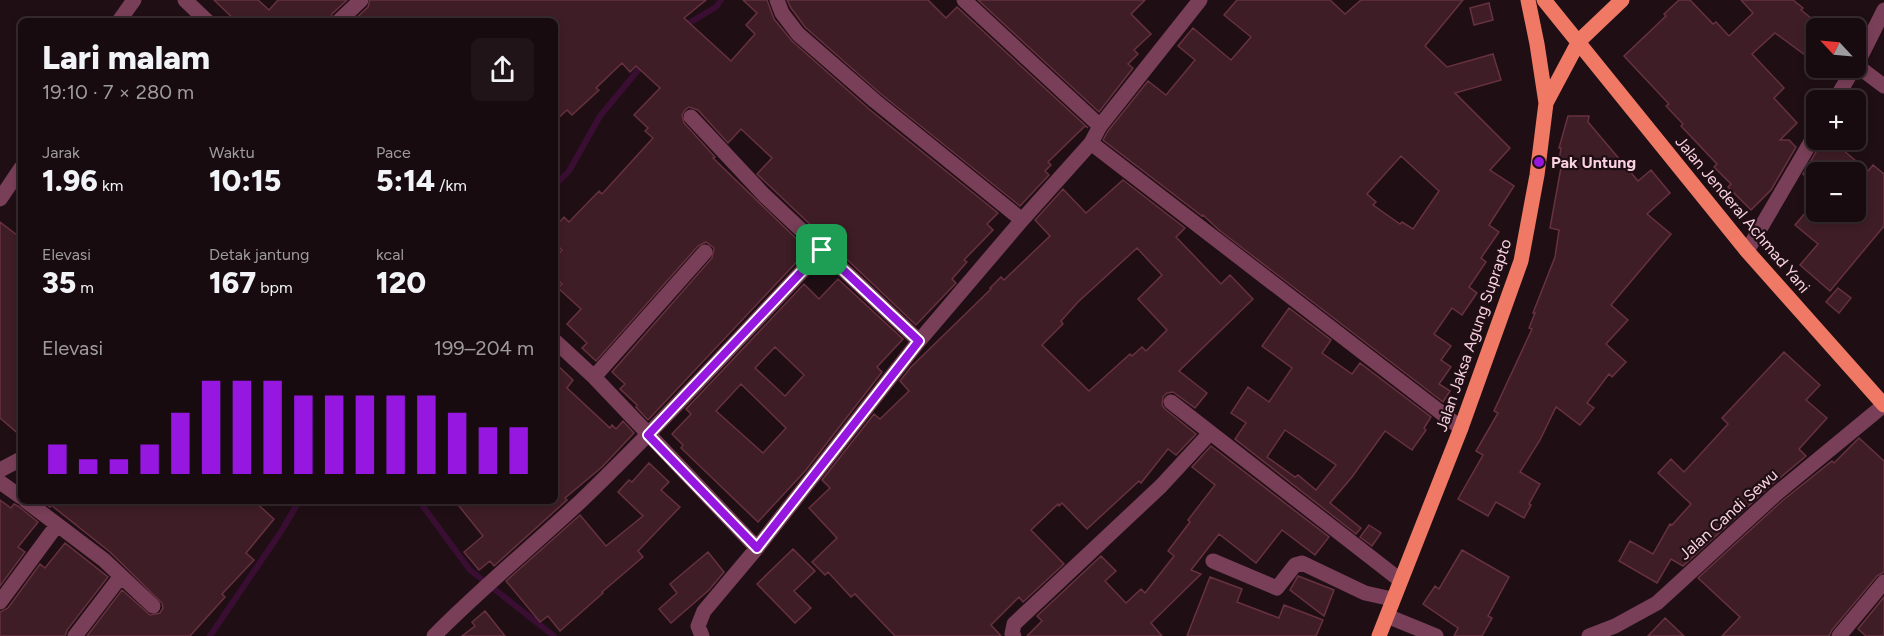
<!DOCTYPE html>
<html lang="id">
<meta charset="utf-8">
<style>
:root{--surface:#170b0f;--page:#201418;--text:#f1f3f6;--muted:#9e9b9e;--line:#362b2f;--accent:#9617e0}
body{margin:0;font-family:Figtree,sans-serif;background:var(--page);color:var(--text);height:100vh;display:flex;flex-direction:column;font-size:22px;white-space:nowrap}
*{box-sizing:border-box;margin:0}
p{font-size:20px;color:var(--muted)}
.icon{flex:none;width:33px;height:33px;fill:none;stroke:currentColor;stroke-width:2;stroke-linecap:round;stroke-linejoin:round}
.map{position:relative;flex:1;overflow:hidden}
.sheet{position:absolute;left:18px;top:18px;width:540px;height:486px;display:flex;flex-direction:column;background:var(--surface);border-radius:9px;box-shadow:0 3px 9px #0003,0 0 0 2px var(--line)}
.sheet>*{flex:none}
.needle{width:39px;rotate:296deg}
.tools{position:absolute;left:1806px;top:18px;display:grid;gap:12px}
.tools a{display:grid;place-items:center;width:60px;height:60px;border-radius:9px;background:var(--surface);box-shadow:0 3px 9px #0003,0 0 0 2px var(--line);font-size:30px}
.pin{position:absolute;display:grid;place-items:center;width:51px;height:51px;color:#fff;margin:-26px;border-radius:12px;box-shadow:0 3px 9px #0006}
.round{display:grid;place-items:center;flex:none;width:63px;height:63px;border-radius:9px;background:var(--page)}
.headline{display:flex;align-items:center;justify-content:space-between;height:102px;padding:0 24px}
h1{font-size:33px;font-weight:800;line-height:45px}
.figures{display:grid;grid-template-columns:repeat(3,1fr);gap:9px;height:102px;padding:6px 24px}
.figures div{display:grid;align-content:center}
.figures b{font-size:30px;font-weight:800}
.figures small{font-size:16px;font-weight:400}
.figures p{font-size:16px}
.chart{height:168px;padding:12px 24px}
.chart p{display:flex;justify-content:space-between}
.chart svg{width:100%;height:108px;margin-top:6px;stroke:var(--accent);stroke-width:6}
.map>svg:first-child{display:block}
</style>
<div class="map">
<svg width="1884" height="636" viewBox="0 0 1884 636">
<rect width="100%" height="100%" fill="#1f0f14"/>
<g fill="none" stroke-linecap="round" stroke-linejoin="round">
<path stroke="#390e32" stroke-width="6" d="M 684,26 L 716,7 L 721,0
M 555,185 L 569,171 L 600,116 L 644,63
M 419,501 L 470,570 L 554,636
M 210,636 L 282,530 L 299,501"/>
</g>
<path fill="#3e1d26" stroke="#673140" stroke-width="1.5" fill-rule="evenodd" d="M 214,0 L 258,0 L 269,10 L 278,0 L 347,0 L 332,14 L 330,21 L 236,21 Z
M 370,0 L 706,0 L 684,18 L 731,61 L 755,34 L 746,25 L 757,13 L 743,0 L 767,0 L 774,19 L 792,41 L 869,109 L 998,213 L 987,224 L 993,230 L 964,260 L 967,262 L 952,279 L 956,283 L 916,325 L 757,174 L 772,158 L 741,129 L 728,143 L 698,110 L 689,107 L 685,110 L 682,115 L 684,123 L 715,157 L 713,158 L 808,250 L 648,420 L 636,407 L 637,405 L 620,389 L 625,384 L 612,372 L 712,258 L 714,248 L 706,242 L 698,246 L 596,361 L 582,348 L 587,343 L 567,324 L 581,309 L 558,288 L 562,284 L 555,277 L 555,258 L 562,250 L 555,243 L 555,227 L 564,217 L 569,222 L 599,191 L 602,194 L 653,138 L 645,131 L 648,128 L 634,115 L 660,88 L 636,66 L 630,72 L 622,63 L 596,88 L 599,90 L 572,115 L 567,110 L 555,121 L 555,21 L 353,21 L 368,7 Z
M 787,0 L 928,0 L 946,18 L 957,7 L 1088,128 L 1085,126 L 1048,162 L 1051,165 L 1045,171 L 1049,175 L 1020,206 L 881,94 L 805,27 L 791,8 Z
M 978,0 L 1145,0 L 1131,14 L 1151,34 L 1134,50 L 1138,54 L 1128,64 L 1133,68 L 1099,112 Z
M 1237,0 L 1330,0 L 1345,14 L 1361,0 L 1463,0 L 1425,46 L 1447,67 L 1493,54 L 1501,80 L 1455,93 L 1510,148 L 1490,170 L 1514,186 L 1489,225 L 1499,232 L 1481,258 L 1486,262 L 1469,287 L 1477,293 L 1462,315 L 1452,308 L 1434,334 L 1451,346 L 1441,360 L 1451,367 L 1439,384 L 1450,391 L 1443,402 L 1219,230 L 1203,215 L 1202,216 L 1103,140 L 1108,131 L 1148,81 L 1166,95 L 1195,60 L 1178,46 L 1193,28 L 1231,60 L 1251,37 L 1224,15 ZM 1401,156 L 1439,191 L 1413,229 L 1402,222 L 1400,224 L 1373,205 L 1376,202 L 1367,194 Z
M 1679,0 L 1690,0 L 1713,24 L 1716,22 L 1729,36 L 1753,13 L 1741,0 L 1793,0 L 1803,8 L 1801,10 L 1816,22 L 1816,63 L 1775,33 L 1752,54 L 1784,88 L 1774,98 L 1797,123 L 1780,140 L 1789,140 L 1796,147 L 1771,190 L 1751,210 L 1728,187 L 1731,184 L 1714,167 L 1717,164 L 1681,126 L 1683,124 L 1666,106 L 1669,104 L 1624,56 L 1666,16 L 1664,14 Z
M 1489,3 L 1493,20 L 1474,25 L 1470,8 Z
M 1568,116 L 1589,116 L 1588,122 L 1638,181 L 1651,170 L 1670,193 L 1647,214 L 1671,234 L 1611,305 L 1628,320 L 1606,344 L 1626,362 L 1612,377 L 1609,374 L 1587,403 L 1594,408 L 1580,425 L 1556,407 L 1540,440 L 1520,472 L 1540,484 L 1529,504 L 1531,505 L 1524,518 L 1496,502 L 1488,516 L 1458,499 L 1483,455 L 1476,451 L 1498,413 L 1494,411 L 1532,329 L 1529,328 L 1535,313 L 1533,313 L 1555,257 L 1559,230 L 1550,228 L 1562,162 L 1559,161 L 1561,148 L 1559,148 Z
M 1823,140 L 1831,140 L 1868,171 L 1873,165 L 1884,174 L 1884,226 L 1830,291 L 1800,265 L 1818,244 L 1795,225 L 1806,212 L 1856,212 L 1856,172 L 1844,172 L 1834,163 L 1826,172 L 1816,172 L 1816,185 L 1803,174 Z
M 1123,180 L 1185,228 L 1176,237 L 1221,284 L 1230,275 L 1253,299 L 1179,371 L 1207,393 L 1195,408 L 1173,392 L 1167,393 L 1163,397 L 1162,405 L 1165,409 L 1196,434 L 1176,455 L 1168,449 L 1141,483 L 1139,481 L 1087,529 L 1062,503 L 1059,506 L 1058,504 L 1031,530 L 1064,564 L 1023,602 L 1019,597 L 991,625 L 1001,636 L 895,636 L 855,594 L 851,597 L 828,572 L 825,575 L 812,562 L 837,538 L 809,508 L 830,488 L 822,480 L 874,414 L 880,419 L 909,391 L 900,381 L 911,367 L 991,289 L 990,288 L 1001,277 L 1004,280 L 1050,236 L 1035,220 L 1063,189 L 1086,213 ZM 1137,248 L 1162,275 L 1138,299 L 1167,330 L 1146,351 L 1142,347 L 1132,356 L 1130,354 L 1089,391 L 1042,345 L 1063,324 L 1061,321 L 1078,302 Z
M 0,222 L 21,238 L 21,436 L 0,418 Z
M 838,279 L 903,339 L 877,367 L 882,372 L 806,470 L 758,522 L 681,448 L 683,445 L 672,434 L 691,414 L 686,409 L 804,284 L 819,299 ZM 775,347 L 804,375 L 785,396 L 755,368 ZM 741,384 L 786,428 L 763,453 L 716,411 Z
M 1838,288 L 1851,298 L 1839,313 L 1826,302 Z
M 1289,308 L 1331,340 L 1322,353 L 1352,374 L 1360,363 L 1431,417 L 1424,428 L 1426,430 L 1412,450 L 1385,431 L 1352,477 L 1330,503 L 1361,528 L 1356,534 L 1235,439 L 1246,423 L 1231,413 L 1248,387 L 1269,402 L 1292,368 L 1262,346 ZM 1285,430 L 1336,465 L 1316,490 L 1298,475 L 1295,477 L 1267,457 Z
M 1784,352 L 1820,385 L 1806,400 L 1827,418 L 1799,449 L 1806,456 L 1769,487 L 1683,566 L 1671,559 L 1657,583 L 1619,561 L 1630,541 L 1653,554 L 1670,524 L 1672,525 L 1691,504 L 1658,473 L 1671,459 L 1684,472 L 1728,424 L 1722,418 Z
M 555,363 L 573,380 L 567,388 L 610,428 L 612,425 L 616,429 L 623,421 L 634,433 L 602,467 L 565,498 L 567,500 L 494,566 L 490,561 L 479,570 L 464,552 L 483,536 L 455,501 L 555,501 Z
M 1859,438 L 1884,461 L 1884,572 L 1877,576 L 1832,630 L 1829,636 L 1722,636 L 1740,617 L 1698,578 L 1782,501 L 1832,461 L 1834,463 Z
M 1211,446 L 1329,537 L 1315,555 L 1282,530 L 1256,563 L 1219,534 L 1191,570 L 1201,574 L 1151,623 L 1162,636 L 1027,636 L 1042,621 L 1037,616 L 1101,556 L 1116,571 L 1105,581 L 1126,603 L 1141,589 L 1145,593 L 1174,556 L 1168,551 L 1190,522 L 1188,520 L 1215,485 L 1192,467 Z
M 649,463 L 669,482 L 661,490 L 680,507 L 638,551 L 643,557 L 602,592 L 603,593 L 560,631 L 548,616 L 540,622 L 506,581 L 580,515 L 606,546 L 643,516 L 618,492 L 629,480 L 632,482 Z
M 0,500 L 11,508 L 14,504 L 18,506 L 38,522 L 18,547 L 25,552 L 0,586 Z
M 42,501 L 254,501 L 274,519 L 246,553 L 254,560 L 222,594 L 225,597 L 190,636 L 87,636 L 122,590 L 150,615 L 160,613 L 163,608 L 162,603 L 110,552 L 51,505 L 50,507 Z
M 1369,525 L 1381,533 L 1372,546 L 1360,537 Z
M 65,543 L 108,577 L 67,630 L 65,636 L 0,636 L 0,612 L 8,608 L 40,564 L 45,568 Z
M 793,549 L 815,571 L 794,591 L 811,608 L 795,623 L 757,584 Z
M 1462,550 L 1509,577 L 1488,616 L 1492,618 L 1482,636 L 1454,636 L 1458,628 L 1423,604 L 1435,586 L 1439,589 Z
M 708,552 L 724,572 L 709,590 L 671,623 L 659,609 L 677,593 L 670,584 Z
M 1298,576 L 1334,590 L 1324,616 L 1290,590 Z
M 1210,577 L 1242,589 L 1237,602 L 1279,618 L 1284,605 L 1323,620 L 1316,636 L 1187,636 Z
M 1884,597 L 1884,636 L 1866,636 L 1858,629 Z
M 485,611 L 505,636 L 462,636 L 475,626 L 472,622 Z
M 1665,618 L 1684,636 L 1648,636 Z"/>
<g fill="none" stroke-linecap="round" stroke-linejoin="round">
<path stroke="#793f58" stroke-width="15" d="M 185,0 L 207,21
M 777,0 L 782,13 L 798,34 L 875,101 L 1022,220
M 964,0 L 1100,126
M 119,21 L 134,0
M 339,21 L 361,0
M 1856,65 L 1884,86
M 1856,66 L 1884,10
M 1835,100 L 1854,68
M 691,117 L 764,195 L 919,341
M 1091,143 L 1461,428
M 0,199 L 21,168
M 1747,251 L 1816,133
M 555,341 L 594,377 L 757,548 L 919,341 L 1022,220 L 1091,143 L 1100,126 L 1200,0
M 594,377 L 705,252
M 1171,402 L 1400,580
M 0,470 L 21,459
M 0,482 L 21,497
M 26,501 L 104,560 L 153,606
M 1213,561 L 1277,588 L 1295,565 L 1302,563 L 1365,593 L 1392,599
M 0,602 L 57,525
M 1387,616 L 1436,636
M 75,636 L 121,576
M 434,636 C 481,588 533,546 582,500 C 665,420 743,334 822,250
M 702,636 L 698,626 L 704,611 L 757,548
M 1014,636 L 1012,634 L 1014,624 L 1161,486 L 1210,433
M 1589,636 L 1615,626 L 1657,603 L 1776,494 L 1884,405
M 1839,636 L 1884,582"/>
<path stroke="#ef7964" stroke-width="15" d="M 1528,0 L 1537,44 L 1546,103
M 1544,0 L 1747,251 L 1884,405
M 1379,636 L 1461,428 L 1521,261 L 1537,175 L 1546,103 L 1579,41 L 1622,0"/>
</g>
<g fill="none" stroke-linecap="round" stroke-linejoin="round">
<defs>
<path id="route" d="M 822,250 L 919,341 L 757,548 L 648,435 Z"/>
</defs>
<use href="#route" stroke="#fff" stroke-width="12"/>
<use href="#route" stroke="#9617e0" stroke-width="8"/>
</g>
<circle fill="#9617e0" stroke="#1f0f14" stroke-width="2" cx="1539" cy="162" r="6"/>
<g text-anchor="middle" stroke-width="4.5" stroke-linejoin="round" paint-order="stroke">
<g font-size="16" font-weight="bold" fill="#fad1e0" stroke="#1f0f14" text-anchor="start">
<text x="1551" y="168">Pak Untung</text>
</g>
<g font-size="16" fill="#fad1e0" stroke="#1f0f14">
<text transform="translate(1743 214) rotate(50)" y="6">Jalan Jenderal Achmad Yani</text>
<text transform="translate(1473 335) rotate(-71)" y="6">Jalan Jaksa Agung Suprapto</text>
<text transform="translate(1728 514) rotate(-42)" y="6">Jalan Candi Sewu</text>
</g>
</g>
</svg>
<div class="tools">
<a><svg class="needle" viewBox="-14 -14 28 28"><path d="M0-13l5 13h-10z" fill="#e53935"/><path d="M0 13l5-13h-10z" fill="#9e9b9e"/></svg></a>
<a>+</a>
<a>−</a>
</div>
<div class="pin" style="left:822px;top:250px;background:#1e9e55"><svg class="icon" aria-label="arrive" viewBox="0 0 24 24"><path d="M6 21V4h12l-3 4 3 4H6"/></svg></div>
<section class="sheet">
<div class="headline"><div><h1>Lari malam</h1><p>19:10 · 7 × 280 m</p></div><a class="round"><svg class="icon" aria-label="share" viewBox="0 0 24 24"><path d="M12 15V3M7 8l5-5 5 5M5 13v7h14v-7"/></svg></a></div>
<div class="figures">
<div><p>Jarak</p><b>1.96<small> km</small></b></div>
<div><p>Waktu</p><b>10:15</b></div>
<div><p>Pace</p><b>5:14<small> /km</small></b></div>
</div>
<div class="figures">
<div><p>Elevasi</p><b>35<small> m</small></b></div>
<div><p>Detak jantung</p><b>167<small> bpm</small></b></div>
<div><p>kcal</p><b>120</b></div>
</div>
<div class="chart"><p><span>Elevasi</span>199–204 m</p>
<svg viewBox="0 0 160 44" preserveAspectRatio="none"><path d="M5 44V32M15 44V38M25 44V38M35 44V32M45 44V19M55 44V6M65 44V6M75 44V6M85 44V12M95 44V12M105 44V12M115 44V12M125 44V12M135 44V19M145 44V25M155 44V25"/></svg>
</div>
</section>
</div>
